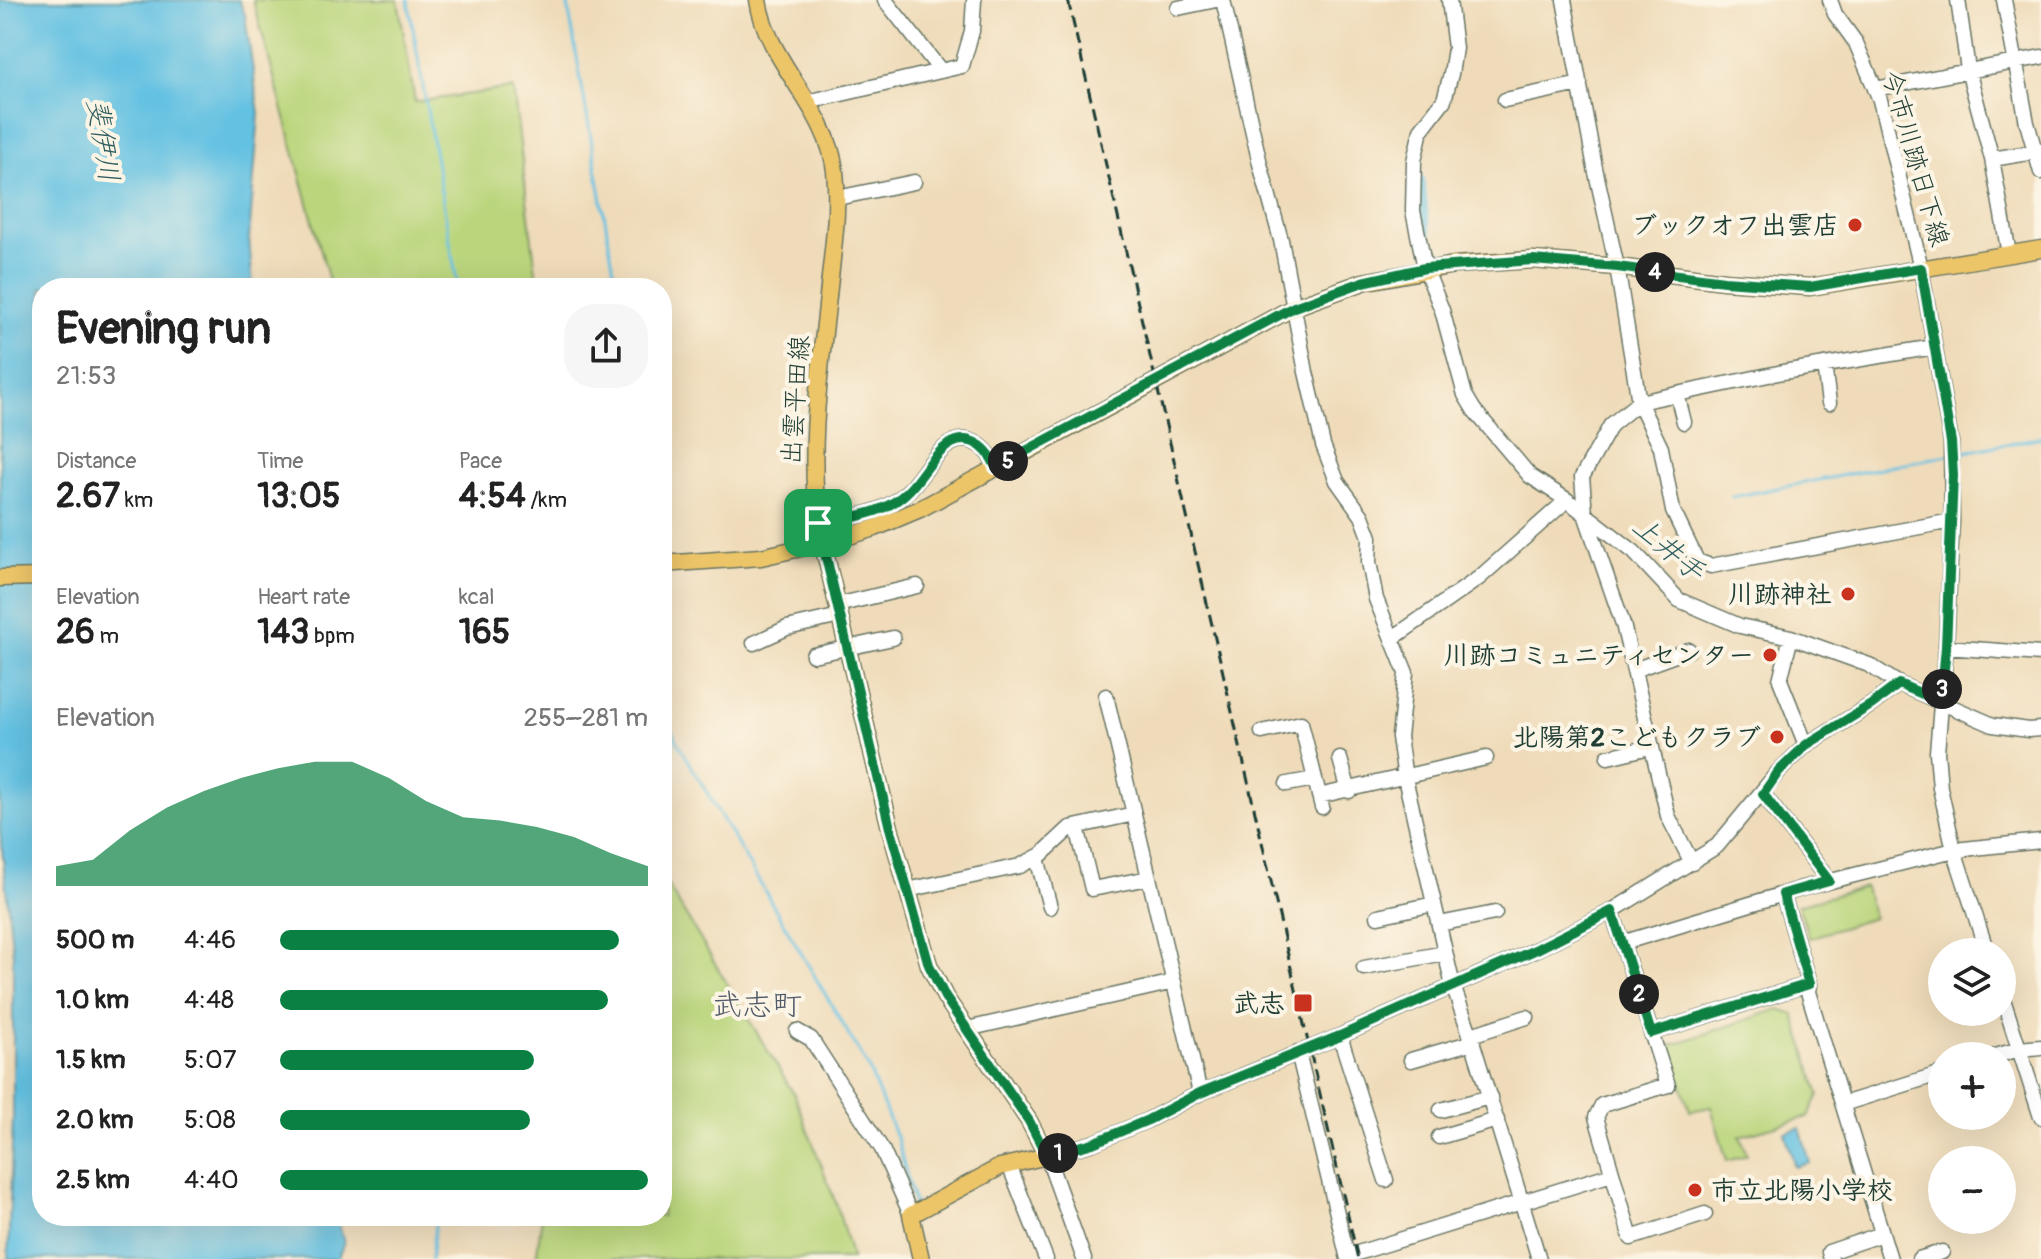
<!DOCTYPE html>
<meta charset="utf-8">
<style>
:root{--surface:#fff;--page:#f6f6f6;--text:#222;--muted:#767676;--accent:#0b8043}
body{margin:0;font-family:Pangolin,"Klee One",sans-serif;background:var(--page);color:var(--text);height:100vh;display:flex;flex-direction:column;font-size:30px;white-space:nowrap}
*{box-sizing:border-box;margin:0}
p{font-size:26px;color:var(--muted)}
.icon{flex:none;width:44px;height:44px;fill:none;stroke:currentColor;stroke-width:2;stroke-linecap:round;stroke-linejoin:round}
.map{position:relative;flex:1;overflow:hidden}
.sheet{position:absolute;left:32px;top:278px;width:640px;height:948px;display:flex;flex-direction:column;background:var(--surface);border-radius:32px;box-shadow:0 8px 32px #0002}
.sheet>*{flex:none}
.controls{position:absolute;left:1928px;top:938px;display:grid;gap:16px}
.controls a{display:grid;place-items:center;width:88px;height:88px;border-radius:50%;background:var(--surface);box-shadow:0 8px 32px #0002;font-size:40px}
.pin{position:absolute;display:grid;place-items:center;width:68px;height:68px;color:#fff;margin:-34px;border-radius:16px;box-shadow:0 4px 12px #0006}
.km{position:absolute;width:40px;height:40px;margin:-20px;border-radius:50%;background:#222;color:#fff;font-size:22px;line-height:40px;text-align:center}
.round{display:grid;place-items:center;flex:none;width:84px;height:84px;border-radius:32px;background:var(--page)}
.summary{display:flex;align-items:center;justify-content:space-between;height:136px;padding:0 24px}
h1{font-size:44px;font-weight:700;line-height:60px}
.metrics{display:grid;grid-template-columns:repeat(3,1fr);gap:12px;height:136px;padding:8px 24px}
.metrics div{display:grid;align-content:center}
.metrics b{font-size:34px;font-weight:700}
.metrics small{font-size:22px;font-weight:400}
.metrics p{font-size:22px}
.chart{height:224px;padding:16px 24px}
.chart p{display:flex;justify-content:space-between}
.chart svg{width:100%;height:144px;margin-top:8px;fill:var(--accent);opacity:.7}
ul{padding:0 24px;list-style:none;font-size:26px}
li{display:grid;grid-template-columns:128px 96px 1fr;align-items:center;height:60px}
li i{height:20px;border-radius:10px;background:var(--accent)}
.map>svg:first-child{display:block}
</style>
<div class="map">
<svg width="2041" height="1259" viewBox="0 0 2041 1259">
<rect width="100%" height="100%" fill="#fcf5e5"/>
<filter id="ink" filterUnits="userSpaceOnUse"><feTurbulence type="fractalNoise" baseFrequency=".0125" numOctaves="2"/><feDisplacementMap in="SourceGraphic" scale="16" xChannelSelector="R" yChannelSelector="G"/><feConvolveMatrix kernelMatrix="1 2 1 2 8 2 1 2 1" color-interpolation-filters="sRGB"/></filter>
<filter id="wash" filterUnits="userSpaceOnUse"><feTurbulence type="fractalNoise" baseFrequency=".006" numOctaves="4" result="noise"/><feDisplacementMap in="SourceGraphic" scale="32" xChannelSelector="R" yChannelSelector="G"/><feGaussianBlur stdDeviation="1.8" result="paint"/><feColorMatrix in="noise" values="0 0 0 0 0 0 0 0 0 0 0 0 0 0 0 0 0 1.4 0 .05"/><feComposite in="paint" operator="in"/></filter>
<g filter="url(#wash)">
<rect width="100%" height="100%" fill="#efdbb9"/>
<path fill="#bad57b" stroke="#6c8958" stroke-width="2" d="M 253,0 L 398,0 L 415,102 L 513,88 L 538,288 L 331,288 Z
M 662,876 L 794,1094 L 837,1206 L 852,1259 L 536,1259 L 542,1216 L 662,1216 Z
M 1865,887 L 1873,918 L 1809,938 L 1798,905 Z
M 1779,1009 L 1794,1014 L 1819,1095 L 1808,1117 L 1740,1136 L 1747,1155 L 1727,1161 L 1711,1107 L 1690,1111 L 1669,1046 Z"/>
<path fill="#64c1e2" stroke="#427f8b" stroke-width="2" d="M 0,0 L 239,0 L 245,15 L 259,113 L 249,239 L 253,288 L 42,288 L 42,1216 L 337,1216 L 344,1243 L 337,1259 L 8,1259 L 13,1117 L 13,955 L 0,830 Z
M 1800,1128 L 1810,1163 L 1795,1167 L 1785,1133 Z"/>
<g fill="none" stroke-linecap="round" stroke-linejoin="round">
<path stroke="#64c1e2" stroke-width="3" d="M 408,0 L 458,288
M 567,0 L 617,288
M 1955,454 L 2041,437
M 1732,497 L 1948,455
M 662,706 L 676,740 L 868,1067 L 898,1142 L 914,1204
M 431,1259 L 436,1216"/>
<path stroke="#64c1e2" stroke-width="10" d="M 1420,181 L 1427,245"/>
</g>
</g>
<g filter="url(#ink)">
<g fill="none" stroke-linecap="round" stroke-linejoin="round">
<defs>
<path id="minor" d="M 885,0 L 941,71
M 1223,0 L 1260,164 L 1281,240 L 1306,372 L 1323,445 L 1337,481 L 1362,516 L 1370,537 L 1369,562 L 1376,599 L 1406,673 L 1399,737 L 1405,778 L 1453,986 L 1469,1031 L 1539,1259
M 1449,0 L 1455,48 L 1451,74 L 1444,100 L 1421,130 L 1414,161 L 1413,211 L 1425,268 L 1442,310 L 1465,395 L 1474,410 L 1530,476 L 1567,500 L 1634,552 L 1679,600 L 1740,626 L 1791,637 L 1869,665 L 1899,684 L 1993,725 L 2028,730 L 2041,729
M 1564,0 L 1595,168 L 1617,267 L 1639,402 L 1661,448 L 1673,511 L 1697,561 L 1711,566 L 1952,521
M 1830,0 L 1835,14 L 1856,43 L 1880,100 L 1921,268 L 1951,442 L 1952,521 L 1946,647 L 1937,752 L 1940,788 L 1954,850 L 1987,952
M 1958,0 L 1968,70 L 1992,159 L 2009,254
M 2004,0 L 2027,123 L 2041,172
M 1178,8 L 1216,0
M 1875,89 L 2041,57
M 1505,100 L 1580,84
M 807,102 L 962,66 L 972,31 L 974,0
M 1992,159 L 2041,151
M 837,198 L 914,182
M 1824,365 L 1829,403
M 1677,394 L 1684,422
M 818,523 C 841,519 870,516 891,504 C 915,491 923,468 942,450 C 964,429 986,444 996,467
M 837,605 L 917,586
M 1791,637 L 1780,680 L 1806,745
M 1393,638 L 1479,578 L 1567,500
M 754,643 L 787,628 L 840,616
M 1946,647 L 2041,654
M 813,655 L 893,638
M 1634,670 L 1689,650
M 1106,696 L 1200,1093
M 1262,732 L 1301,723 L 1322,807
M 1608,757 L 1650,747
M 1340,759 L 1349,791
M 1287,784 L 1315,779
M 1763,794 L 1829,881
M 1319,796 L 1486,758
M 1077,827 L 1092,889 L 1149,878
M 1037,858 L 1050,907
M 1692,863 L 1668,816 L 1623,624 L 1585,514 L 1582,477 L 1611,425 L 1639,402 L 1783,372 L 1934,347
M 907,890 L 1020,866 L 1041,855 L 1070,828 L 1134,814
M 1783,894 L 1809,984 L 1808,992 L 1890,1259
M 1612,911 L 1668,1085 L 1602,1105 L 1596,1117 L 1631,1238 L 1705,1214
M 1378,916 L 1434,904
M 1439,924 L 1495,913
M 1622,943 L 1803,888 L 1954,850 L 2041,841
M 1364,968 L 1445,953
M 2002,996 L 2041,1117
M 967,1029 L 1174,982
M 797,1031 L 811,1039 L 882,1149 L 911,1215
M 1651,1033 L 1809,984
M 1471,1035 L 1527,1017
M 1340,1036 L 1386,1180
M 1298,1052 L 1348,1259
M 1996,1056 L 2019,1049 L 2041,1047
M 1411,1060 L 1473,1042
M 1843,1104 L 1942,1073
M 1441,1110 L 1490,1097
M 1439,1137 L 1497,1120
M 1009,1165 L 1046,1259
M 1348,1256 L 1612,1174
M 1084,1259 L 1047,1156 L 1093,1143 L 1148,1120 L 1200,1093 L 1340,1036 L 1537,949 L 1612,911 L 1717,846 L 1779,771 L 1806,745 L 1871,705 L 1899,684
M 1831,1259 L 1829,1252 L 1882,1234
M 1919,1259 L 1942,1252"/>
<path id="major" d="M 758,0 C 767,63 828,108 835,171 C 839,210 833,248 829,287 C 821,366 808,443 818,523 L 890,828 L 929,965 L 945,997 L 1029,1121 L 1047,1156 L 1000,1167 L 911,1215 L 921,1259
M 836,540 L 875,528 L 920,509 L 1294,307 L 1363,282 L 1454,265 L 1533,260 L 1617,267 L 1724,281 L 1810,287 L 2041,249
M 0,578 L 42,577"/>
</defs>
<use href="#minor" stroke="#687463" stroke-width="17"/>
<use href="#major" stroke="#687463" stroke-width="19"/>
<use href="#minor" stroke="#fff" stroke-width="14"/>
<use href="#major" stroke="#edc569" stroke-width="16"/>
<path stroke="#1f3d34" stroke-width="3" stroke-dasharray="12 6" stroke-linecap="butt" d="M 1068,0 L 1358,1259"/>
<defs>
<path id="major-bridge" d="M 662,564 L 761,557 L 836,540"/>
</defs>
<use href="#major-bridge" stroke="#687463" stroke-width="19" stroke-linecap="butt"/>
<use href="#major-bridge" stroke="#edc569" stroke-width="16"/>
</g>
</g>
<g fill="none" stroke-linecap="round" stroke-linejoin="round" filter="url(#ink)">
<defs>
<path id="route" d="M 1533,260 L 1617,267 L 1724,281 L 1810,287 L 1921,268 L 1951,442 L 1953,475 L 1946,647 L 1941,702 L 1899,684 L 1871,705 L 1806,745 L 1779,771 L 1763,794 L 1829,881 L 1783,894 L 1809,984 L 1651,1033 L 1612,911 L 1537,949 L 1340,1036 L 1200,1093 L 1148,1120 L 1093,1143 L 1047,1156 L 1029,1121 L 945,997 L 929,965 L 890,828 L 818,523 C 841,519 870,516 891,504 C 916,490 923,468 942,450 C 964,429 986,444 996,467 L 1294,307 L 1363,282 L 1425,268 Z"/>
</defs>
<use href="#route" stroke="#fff" stroke-width="16"/>
<use href="#route" stroke="#0b8043" stroke-width="10"/>
</g>
<g fill="#c8321e" stroke="#fcf5e5" stroke-width="3">
<circle cx="1855" cy="225" r="8"/>
<circle cx="1848" cy="594" r="8"/>
<circle cx="1770" cy="655" r="8"/>
<circle cx="1777" cy="737" r="8"/>
<rect x="1293" y="993" width="20" height="20" rx="4"/>
<circle cx="1695" cy="1190" r="8"/>
</g>
<g text-anchor="middle" stroke-width="8" stroke-linejoin="round" paint-order="stroke">
<g font-size="26" fill="#1f3d34" stroke="#fcf5e5">
<text transform="translate(1916 158) rotate(74)" y="9">今市川跡日下線</text>
<text transform="translate(795 400) rotate(-86)" y="9">出雲平田線</text>
</g>
<g font-size="26" font-weight="bold" fill="#1f3d34" stroke="#fcf5e5" text-anchor="end">
<text x="1839" y="234">ブックオフ出雲店</text>
<text x="1832" y="603">川跡神社</text>
<text x="1754" y="664">川跡コミュニティセンター</text>
<text x="1761" y="746">北陽第2こどもクラブ</text>
<text x="1285" y="1012">武志</text>
<text x="1711" y="1199" text-anchor="start">市立北陽小学校</text>
</g>
<g font-size="28" font-style="italic" fill="#305e60" stroke="#fcf5e5">
<text transform="translate(104 140) rotate(81)" y="10">斐伊川</text>
<text transform="translate(1669 548) rotate(40)" y="10">上井手</text>
</g>
<g font-size="30" fill="#545c6b" stroke="#fcf5e5">
<text x="757" y="1015">武志町</text>
</g>
</g>
</svg>
<div class="controls">
<a><svg class="icon" aria-label="layers" viewBox="0 0 24 24"><path d="M12 4l9 5-9 5-9-5zM3 14l9 5 9-5"/></svg></a>
<a>+</a>
<a>−</a>
</div>
<div class="pin" style="left:818px;top:523px;background:#1e9e55"><svg class="icon" aria-label="arrive" viewBox="0 0 24 24"><path d="M6 21V4h12l-3 4 3 4H6"/></svg></div>
<b class="km" style="left:1058px;top:1153px">1</b>
<b class="km" style="left:1639px;top:994px">2</b>
<b class="km" style="left:1942px;top:689px">3</b>
<b class="km" style="left:1655px;top:272px">4</b>
<b class="km" style="left:1008px;top:461px">5</b>
<section class="sheet">
<div class="summary"><div><h1>Evening run</h1><p>21:53</p></div><a class="round"><svg class="icon" aria-label="share" viewBox="0 0 24 24"><path d="M12 15V3M7 8l5-5 5 5M5 13v7h14v-7"/></svg></a></div>
<div class="metrics">
<div><p>Distance</p><b>2.67<small> km</small></b></div>
<div><p>Time</p><b>13:05</b></div>
<div><p>Pace</p><b>4:54<small> /km</small></b></div>
</div>
<div class="metrics">
<div><p>Elevation</p><b>26<small> m</small></b></div>
<div><p>Heart rate</p><b>143<small> bpm</small></b></div>
<div><p>kcal</p><b>165</b></div>
</div>
<div class="chart"><p><span>Elevation</span>255–281 m</p>
<svg viewBox="0 0 160 44" preserveAspectRatio="none"><path d="M0 44V38L10 36L20 27L30 20L40 15L50 11L60 8L70 6L80 6L90 11L100 18L110 23L120 24L130 26L140 29L150 34L160 38V44z"/></svg>
</div>
<ul>
<li><b>500 m</b>4:46<i style="width:92%"></i></li>
<li><b>1.0 km</b>4:48<i style="width:89%"></i></li>
<li><b>1.5 km</b>5:07<i style="width:69%"></i></li>
<li><b>2.0 km</b>5:08<i style="width:68%"></i></li>
<li><b>2.5 km</b>4:40<i style="width:100%"></i></li>
</ul>
</section>
</div>
